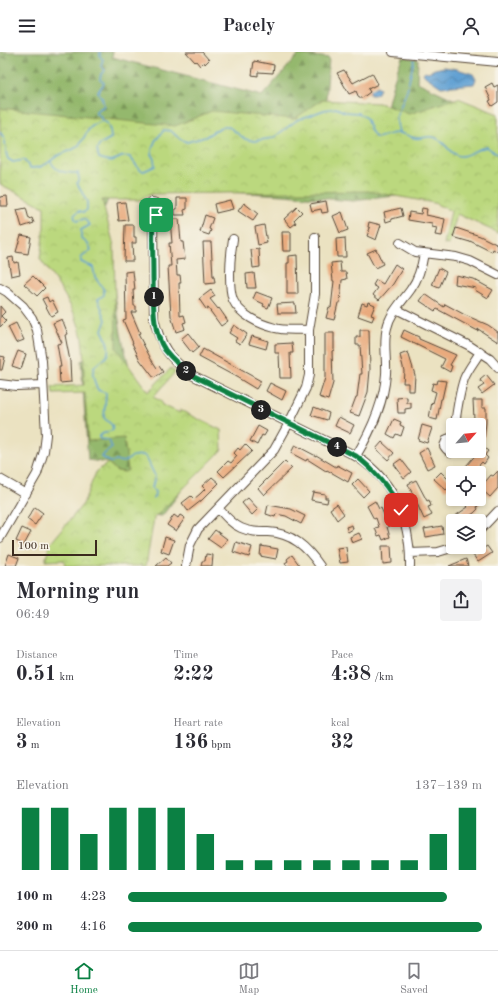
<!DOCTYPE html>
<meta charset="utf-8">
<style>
:root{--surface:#fff;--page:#f2f2f3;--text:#2b2b33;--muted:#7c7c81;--line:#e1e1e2;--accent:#0b8043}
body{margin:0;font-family:"Old Standard TT",serif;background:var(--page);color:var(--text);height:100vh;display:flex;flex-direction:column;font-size:15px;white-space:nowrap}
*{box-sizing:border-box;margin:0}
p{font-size:13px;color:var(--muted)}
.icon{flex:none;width:22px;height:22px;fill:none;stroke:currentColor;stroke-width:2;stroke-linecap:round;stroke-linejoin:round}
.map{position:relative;height:514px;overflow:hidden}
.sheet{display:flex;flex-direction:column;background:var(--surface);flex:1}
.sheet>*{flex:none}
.needle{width:26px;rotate:63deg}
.controls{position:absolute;left:446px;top:366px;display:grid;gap:8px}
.controls a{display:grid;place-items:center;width:40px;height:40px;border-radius:4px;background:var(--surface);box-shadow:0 2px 6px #0003;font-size:20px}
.scale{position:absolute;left:12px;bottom:10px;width:85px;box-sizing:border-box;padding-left:4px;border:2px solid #3b2a1e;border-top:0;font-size:11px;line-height:14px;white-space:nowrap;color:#3b2a1e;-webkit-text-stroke:3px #f7f3e8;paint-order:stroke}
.pin{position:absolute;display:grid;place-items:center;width:34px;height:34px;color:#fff;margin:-17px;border-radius:8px;box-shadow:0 2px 6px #0006}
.km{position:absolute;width:20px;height:20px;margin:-10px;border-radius:50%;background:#222;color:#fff;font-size:11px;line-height:20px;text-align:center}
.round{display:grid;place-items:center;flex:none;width:42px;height:42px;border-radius:4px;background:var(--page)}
.overview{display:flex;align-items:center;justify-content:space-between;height:68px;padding:0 16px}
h1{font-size:22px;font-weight:600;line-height:30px}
.metrics{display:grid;grid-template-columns:repeat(3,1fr);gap:6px;height:68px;padding:4px 16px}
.metrics div{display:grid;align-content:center}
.metrics b{font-size:20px;font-weight:600}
.metrics small{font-size:11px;font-weight:400}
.metrics p{font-size:11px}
.chart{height:112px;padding:8px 16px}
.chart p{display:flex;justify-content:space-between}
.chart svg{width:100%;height:72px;margin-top:4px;stroke:var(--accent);stroke-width:6}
ul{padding:0 16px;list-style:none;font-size:13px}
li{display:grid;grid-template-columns:64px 48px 1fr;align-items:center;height:30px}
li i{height:10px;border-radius:5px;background:var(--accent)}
header{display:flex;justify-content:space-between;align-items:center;height:52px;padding:0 16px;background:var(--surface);font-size:18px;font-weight:600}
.tabs{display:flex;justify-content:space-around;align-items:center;height:56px;border-top:1px solid var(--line);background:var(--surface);font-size:11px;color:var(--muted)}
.tabs a{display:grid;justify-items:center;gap:2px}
.tabs .current{color:var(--accent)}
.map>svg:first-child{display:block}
</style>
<header><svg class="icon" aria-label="menu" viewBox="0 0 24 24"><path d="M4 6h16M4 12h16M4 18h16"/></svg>Pacely<svg class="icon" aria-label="person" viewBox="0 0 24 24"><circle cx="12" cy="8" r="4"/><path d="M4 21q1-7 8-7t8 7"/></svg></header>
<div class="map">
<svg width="498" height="514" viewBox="0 0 498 514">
<defs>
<pattern id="forest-firs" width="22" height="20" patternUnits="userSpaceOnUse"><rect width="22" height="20" fill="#94b86d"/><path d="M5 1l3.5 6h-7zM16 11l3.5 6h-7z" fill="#7a9659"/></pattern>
<pattern id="park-crowns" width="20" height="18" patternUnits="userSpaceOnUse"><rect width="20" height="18" fill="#bbd87e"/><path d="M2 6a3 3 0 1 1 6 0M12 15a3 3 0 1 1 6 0" fill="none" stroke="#a2ba6c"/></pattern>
<pattern id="water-waves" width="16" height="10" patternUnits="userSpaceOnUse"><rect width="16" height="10" fill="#60a0d3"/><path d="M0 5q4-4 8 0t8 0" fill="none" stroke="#5083ab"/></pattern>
</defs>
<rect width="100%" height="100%" fill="#f7f3e8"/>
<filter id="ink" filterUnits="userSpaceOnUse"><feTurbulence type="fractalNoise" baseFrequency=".025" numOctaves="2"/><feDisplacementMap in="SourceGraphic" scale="8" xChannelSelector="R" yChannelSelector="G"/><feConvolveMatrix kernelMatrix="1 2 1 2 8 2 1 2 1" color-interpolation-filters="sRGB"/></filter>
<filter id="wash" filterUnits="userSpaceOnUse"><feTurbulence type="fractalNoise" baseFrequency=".012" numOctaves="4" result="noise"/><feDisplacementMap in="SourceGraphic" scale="16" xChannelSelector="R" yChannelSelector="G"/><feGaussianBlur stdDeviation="0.9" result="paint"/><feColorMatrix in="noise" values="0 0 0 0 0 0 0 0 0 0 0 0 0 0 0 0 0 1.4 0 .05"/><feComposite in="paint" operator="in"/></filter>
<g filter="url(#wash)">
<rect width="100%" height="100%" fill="#ebe2c1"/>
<path fill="url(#forest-firs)" stroke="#687146" d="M 0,0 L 113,0 L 112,5 L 262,44 L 299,2 L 329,6 L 325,61 L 383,70 L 394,28 L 402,5 L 418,7 L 417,30 L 485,62 L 411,142 L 353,149 L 284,143 L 113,134 L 100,168 L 109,201 L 121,282 L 130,319 L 150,344 L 210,401 L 162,464 L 149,463 L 125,420 L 117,419 L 108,411 L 88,408 L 81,309 L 89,304 L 46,153 L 0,131 Z"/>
<path fill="url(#park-crowns)" stroke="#7b814e" d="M 458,46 L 498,62 L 498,181 L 457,162 L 449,193 L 444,192 L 451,159 L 434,151 L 368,139 L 152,142 L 146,144 L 141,148 L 102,148 L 114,194 L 116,296 L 148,340 L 171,316 L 175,320 L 153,345 L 161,349 L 162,353 L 180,361 L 180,358 L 221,378 L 222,398 L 154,466 L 146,514 L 141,514 L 141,512 L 140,514 L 65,514 L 64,508 L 45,509 L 50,492 L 83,452 L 96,420 L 108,411 L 117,419 L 125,420 L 128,418 L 124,386 L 88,389 L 85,341 L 53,342 L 52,335 L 84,333 C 84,318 84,301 82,286 C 76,256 57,231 40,207 L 44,176 L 44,155 L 0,132 L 0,56 L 175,74 L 212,59 L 294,67 L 322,48 L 379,51 L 409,62 Z"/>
<path fill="url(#water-waves)" stroke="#4e6578" d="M 444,15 L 457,17 L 473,22 L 476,27 L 474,32 L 441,35 L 425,24 L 423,21 L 425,19 L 428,20 L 435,17 Z
M 377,34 L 380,36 L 378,41 L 374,43 L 370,43 L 370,38 Z"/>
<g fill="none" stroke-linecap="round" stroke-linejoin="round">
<path stroke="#60a0d3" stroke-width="1.5" d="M 100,0 L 100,5 L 103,7 L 101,14 L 105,18 L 101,22 L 100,27 L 104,31 L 98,40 L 102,46 L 104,54 L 96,59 L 96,62 L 99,63 L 102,68
M 0,80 C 9,91 3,95 8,107 L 13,110 L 24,108 L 30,116 C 34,116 38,116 42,114 C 50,111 52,107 57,104 C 65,100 74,99 79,93 C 89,80 85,76 102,69 L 107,71 L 110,78 L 111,86 L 100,92 L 97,98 L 99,106 C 111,110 112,110 123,104 L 130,105 L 140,118 L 144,119 L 155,114 L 154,107 L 151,102 L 155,89 L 164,78 L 171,79 L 180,87 L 187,90 L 205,85 L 221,75 L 229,75 L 245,87 L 254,89 L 273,86 L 297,68 L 324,58 L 336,56 L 345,60 L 359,61 L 366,66 L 371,79 L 376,86 C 384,85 390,81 397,81 C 404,80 409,85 415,86 C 421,87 427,84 433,85 C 445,87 449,104 461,104 C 467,104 478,96 487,95 L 498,103
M 399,80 L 396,66 L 407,38 L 414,8
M 51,110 C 57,121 67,121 78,121 L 79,127 L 77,131 L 87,150 L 87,158 L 84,160 L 79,159 L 74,163 L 76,169 L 84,167 L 90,173 L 81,178 L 81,186 L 89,193 L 91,198 L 81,206 L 81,210 L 93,215 L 95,225 L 104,238 L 104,243 L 98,247 L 106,268 L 102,278 C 106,286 113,299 104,307 C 99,312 94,311 93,320 C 92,326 96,333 98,338 L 106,341 L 104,366 L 112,373 L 113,378 L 102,382 L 99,385 L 100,387 L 109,388 L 112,396 L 105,401 L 102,405 L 110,410 L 118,409 L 124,410 L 133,404 L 143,403 L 146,405 L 155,424 L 152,436 L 155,440 L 154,446"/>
</g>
<g id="blocks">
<path fill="#e9aa7d" d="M 186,0 L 202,0 L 209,8 L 205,12 L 204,10 L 200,14 L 196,9 L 195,10 Z
M 254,9 L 274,13 L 273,21 L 258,20 L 258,24 L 252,23 Z
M 344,18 L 353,31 L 372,21 L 378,32 L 368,37 L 370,40 L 362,46 L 359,46 L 356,39 L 349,42 L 337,21 Z
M 492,31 L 494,35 L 498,33 L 498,50 L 492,54 L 489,49 L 491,48 L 485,35 Z
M 7,144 L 8,154 L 0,154 L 0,145 Z
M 177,146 L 187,146 L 187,157 L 184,158 L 185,163 L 175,163 L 175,157 L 177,157 Z
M 230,148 L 233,157 L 216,161 L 214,152 Z
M 326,149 L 328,160 L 322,161 L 321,157 L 312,159 L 310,152 Z
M 125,150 L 128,168 L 119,169 L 117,151 Z
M 244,151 L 258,162 L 253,169 L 238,159 Z
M 297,155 L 302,160 L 294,168 L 296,171 L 291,175 L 284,167 Z
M 26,156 L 29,167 L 32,166 L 34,171 L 22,175 L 17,158 Z
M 401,156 L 403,164 L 392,167 L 392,168 L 386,170 L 384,160 Z
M 422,156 L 427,157 L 426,163 L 445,167 L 442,184 L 435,183 L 437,176 L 432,175 L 432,172 L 408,168 L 409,160 L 421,162 Z
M 342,160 L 348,178 L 340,181 L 333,164 Z
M 205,163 L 213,166 L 209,177 L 211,178 L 209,183 L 200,180 Z
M 170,167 L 179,167 L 181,190 L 183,190 L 185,207 L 176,208 L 177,223 L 180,223 L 181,231 L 179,231 L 180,264 L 184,263 L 186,270 L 183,271 L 185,277 L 176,280 L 171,264 L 168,214 L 171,214 L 169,191 L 172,191 Z
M 369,170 L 381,173 L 376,188 L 367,184 L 370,176 L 368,175 Z
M 125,173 L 134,173 L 134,185 L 136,185 L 136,191 L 132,191 L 133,209 L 124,209 Z
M 264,173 L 267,191 L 258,193 L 255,175 Z
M 456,176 L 480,184 L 498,193 L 498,200 L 493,197 L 492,200 L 470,189 L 470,190 L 453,185 Z
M 282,180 L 291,180 L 291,199 L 283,199 Z
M 21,183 L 31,185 L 28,202 L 16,200 Z
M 345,186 L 346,205 L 337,205 L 336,187 Z
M 203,190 L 211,190 L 213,225 L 214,225 L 215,231 L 205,232 Z
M 259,197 L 260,215 L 253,216 L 251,198 Z
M 376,197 L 383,212 L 375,216 L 367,201 Z
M 297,203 L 298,242 L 287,242 L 287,211 L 289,211 L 289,204 Z
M 13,205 L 14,211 L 18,210 L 20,222 L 11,224 L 8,206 Z
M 340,210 L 341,220 L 346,220 L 347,227 L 342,228 L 340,251 L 338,251 L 334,268 L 326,266 L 329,255 L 331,256 L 334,229 L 333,229 L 331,211 Z
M 395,212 L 402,217 L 393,232 L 379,248 L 373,243 L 378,236 L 373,233 L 376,228 L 383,232 Z
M 439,216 L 446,220 L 439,236 L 432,233 Z
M 133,219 L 135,238 L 133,238 L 134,254 L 136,254 L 136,260 L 131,260 L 140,281 L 138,282 L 151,307 L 157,316 L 159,314 L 163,320 L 154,326 L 140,308 L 132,291 L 133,291 L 123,268 L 126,267 L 125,220 Z
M 254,221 L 256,236 L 247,236 L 246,222 Z
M 456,223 L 473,227 L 493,238 L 488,246 L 475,238 L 476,236 L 455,232 Z
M 33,224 L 45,236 L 37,244 L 24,232 Z
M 211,238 L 215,244 L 210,247 L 218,257 L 219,256 L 228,269 L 221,274 L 208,256 L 206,257 L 199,247 Z
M 256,240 L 272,246 L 268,256 L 263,254 L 264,252 L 253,247 Z
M 425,242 L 444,255 L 445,252 L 465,263 L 488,273 L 498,280 L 498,290 L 478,277 L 478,279 L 437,257 L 435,259 L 420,249 Z
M 47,245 L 49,250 L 52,248 L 58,260 L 51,264 L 42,247 Z
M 368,250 L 375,253 L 371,263 L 374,264 L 372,269 L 358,264 L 362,251 L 367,253 Z
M 295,251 L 296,261 L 278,261 L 277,252 Z
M 0,254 L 5,260 L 1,264 L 6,269 L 0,275 Z
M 62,267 L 68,282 L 65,283 L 70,309 L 71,330 L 60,331 L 59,315 L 61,315 L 57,292 L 62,291 L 53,271 Z
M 16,271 L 24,288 L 16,291 L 8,275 Z
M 234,273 L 247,282 L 240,292 L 235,289 L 237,286 L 229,281 Z
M 360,278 L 369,278 L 370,318 L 368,340 L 359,364 L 350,361 L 356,345 L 357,345 L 360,322 L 362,322 L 360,293 L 356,293 L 356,285 L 360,285 Z
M 404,278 L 419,285 L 419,287 L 456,303 L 450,313 L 452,314 L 450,320 L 441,315 L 445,307 L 401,285 Z
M 188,281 L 199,295 L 192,301 L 181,287 Z
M 325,281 L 334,281 L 334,298 L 332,299 L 333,331 L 328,348 L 319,345 L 325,326 Z
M 252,284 L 268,289 L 266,297 L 249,292 Z
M 292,291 L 293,301 L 290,301 L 291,326 L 280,326 L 279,301 L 275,301 L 275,292 Z
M 203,297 L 261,329 L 256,337 L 238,326 L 199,305 Z
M 18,299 L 26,302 L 21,317 L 12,314 Z
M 408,300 L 415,323 L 414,339 L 408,339 L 408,331 L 403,331 L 404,319 L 400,303 Z
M 0,304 L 5,305 L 2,318 L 0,318 Z
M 486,323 L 494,333 L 482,342 L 478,337 L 484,333 L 480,328 Z
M 438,328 L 446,329 L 442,347 L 441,347 L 437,368 L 429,366 L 432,350 L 433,351 L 436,340 L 431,338 L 433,331 L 437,332 Z
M 270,331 L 286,339 L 282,348 L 266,339 Z
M 407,345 L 407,351 L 411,351 L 411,356 L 405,357 L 405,361 L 398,361 L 397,346 Z
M 473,348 L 482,348 L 482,356 L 486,356 L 486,371 L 484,388 L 479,387 L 479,373 L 477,373 L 478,367 L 474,367 Z
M 314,355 L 329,361 L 327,368 L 311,363 Z
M 339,365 L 354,373 L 350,381 L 335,374 Z
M 394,367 L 401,370 L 400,373 L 404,375 L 401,384 L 396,382 L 394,386 L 387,382 Z
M 422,373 L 432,376 L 427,391 L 418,388 Z
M 258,374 L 267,379 L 264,384 L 262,383 L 257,393 L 250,389 Z
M 382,390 L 394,401 L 388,408 L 376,397 Z
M 245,392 L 252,399 L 224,425 L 218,419 L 228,409 L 231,411 L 237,404 L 234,401 L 238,396 L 240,398 Z
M 295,393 L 316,404 L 316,403 L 336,415 L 337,413 L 352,421 L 348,430 L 327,418 L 326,419 L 307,407 L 306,409 L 291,401 Z
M 482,394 L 488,399 L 485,403 L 488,406 L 484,412 L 482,410 L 472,421 L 460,421 L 479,399 Z
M 427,396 L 435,413 L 427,417 L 419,401 Z
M 401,407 L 411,420 L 404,426 L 394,412 Z
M 285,409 L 292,416 L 264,443 L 258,436 Z
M 498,419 L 498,436 L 490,445 L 480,436 L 491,423 L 493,424 Z
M 441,420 L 453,432 L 446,438 L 434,427 Z
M 212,425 L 219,431 L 202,448 L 188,459 L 182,451 L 191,444 L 194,447 L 200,442 L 205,437 L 202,434 Z
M 358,427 L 369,439 L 363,445 L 352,433 Z
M 416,428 L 427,449 L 429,448 L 431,454 L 428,455 L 432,463 L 424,467 L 408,432 Z
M 313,440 L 325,442 L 325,446 L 328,446 L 327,451 L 311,448 Z
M 248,446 L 258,457 L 252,463 L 242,451 Z
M 474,447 L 480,447 L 482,449 L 477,455 L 478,457 L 474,461 L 462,469 L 448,469 L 468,455 L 467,454 Z
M 375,449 L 379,457 L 381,456 L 389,474 L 387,475 L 390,485 L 383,488 L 381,483 L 378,484 L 375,476 L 379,475 L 376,466 L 374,467 L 367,454 Z
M 337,452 L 344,462 L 337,468 L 330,457 Z
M 268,453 L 291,457 L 305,464 L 301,472 L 286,464 L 276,462 L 275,465 L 266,462 Z
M 35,455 L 43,461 L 35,473 L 27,467 Z
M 174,463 L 178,466 L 180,463 L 185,466 L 176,479 L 167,473 Z
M 352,473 L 353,477 L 348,480 L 346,475 Z
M 442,474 L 443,482 L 426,485 L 424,477 Z
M 22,476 L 31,480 L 24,493 L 16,489 Z
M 215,478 L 227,487 L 221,496 L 208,487 Z
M 359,481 L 362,487 L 352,491 L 350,485 Z
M 165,485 L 174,488 L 169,502 L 161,499 Z
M 236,490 L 252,495 L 249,505 L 233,500 Z
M 261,494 L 278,497 L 276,507 L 260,504 Z
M 382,494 L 391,494 L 392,511 L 383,512 Z
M 487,494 L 492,501 L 478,510 L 473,503 Z
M 346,495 L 348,510 L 340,511 L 337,496 Z
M 9,502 L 19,506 L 16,514 L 5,514 Z
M 206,502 L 213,503 L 212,514 L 201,514 L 202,509 L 205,509 Z
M 292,503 L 300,514 L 287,514 L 285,511 L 288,509 L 287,507 Z
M 166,505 L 171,511 L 167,514 L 156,514 Z
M 466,507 L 468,514 L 449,514 Z"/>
</g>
</g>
<g filter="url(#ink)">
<use href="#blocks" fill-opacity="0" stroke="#554636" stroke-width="1"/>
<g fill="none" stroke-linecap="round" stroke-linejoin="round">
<defs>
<path id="minor" d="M 393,0 L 498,10
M145 157a7 7 0 1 1 14 0a7 7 0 1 1-14 0Z
M 153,164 L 154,267 C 161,295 169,306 192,323 L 350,401 C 392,423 411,468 410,514
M 233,187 C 231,199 230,210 230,223 C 230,231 230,240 233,248 C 240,263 259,272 275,276 C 285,279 298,277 309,278
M 400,191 L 415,200 L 456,205 L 470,209 L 498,223
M 0,236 L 7,240 L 23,254 L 32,266 L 37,278 L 42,309 L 46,383 L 44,399 L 37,422 L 0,486
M 396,257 L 470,294 L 490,307 L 498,316
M 0,332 L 16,334 L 43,333
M 455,373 C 457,358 459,342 464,327 C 468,317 475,309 480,300
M 453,385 L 447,387 L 444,394 C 447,399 451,402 456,399
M 356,404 C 371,379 384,352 386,322 C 387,308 383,289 387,276 C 390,261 402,250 411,237 C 419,226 422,214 424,201
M 0,427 L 26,442
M 218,456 C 225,464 232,472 241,476 C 250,480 258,480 268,480 C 292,481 307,495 320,514
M 479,479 L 498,459
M 410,501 L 438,500 L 455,495
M 186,514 L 190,493 L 198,477 L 274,398 L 289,371 L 306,336 L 309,323 L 309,278 L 315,242 L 315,185"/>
</defs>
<use href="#minor" stroke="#554636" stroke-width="10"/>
<use href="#minor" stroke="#fff" stroke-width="8"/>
</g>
</g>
<g fill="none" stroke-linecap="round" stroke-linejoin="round" filter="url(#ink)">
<defs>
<path id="route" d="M 156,163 L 153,164 C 152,185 153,205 153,226 C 154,250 151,277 165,298 C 173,308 182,316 192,323 L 356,404 C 376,419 389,435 401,458"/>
</defs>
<use href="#route" stroke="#fff" stroke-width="8"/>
<use href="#route" stroke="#0b8043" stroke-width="5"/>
</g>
</svg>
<div class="controls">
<a><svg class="needle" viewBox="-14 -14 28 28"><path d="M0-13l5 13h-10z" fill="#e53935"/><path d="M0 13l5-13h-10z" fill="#7c7c81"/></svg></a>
<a><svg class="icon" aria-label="locate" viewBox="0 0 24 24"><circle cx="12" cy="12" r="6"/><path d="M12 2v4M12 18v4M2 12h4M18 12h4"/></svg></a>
<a><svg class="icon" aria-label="layers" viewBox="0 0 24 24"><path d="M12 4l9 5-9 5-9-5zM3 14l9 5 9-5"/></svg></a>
</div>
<div class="scale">100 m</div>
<div class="pin" style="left:156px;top:163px;background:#1e9e55"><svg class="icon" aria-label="arrive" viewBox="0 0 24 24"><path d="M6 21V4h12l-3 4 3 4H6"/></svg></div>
<div class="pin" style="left:401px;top:458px;background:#d93025"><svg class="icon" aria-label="check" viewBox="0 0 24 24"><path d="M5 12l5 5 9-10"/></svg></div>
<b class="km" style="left:154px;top:245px">1</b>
<b class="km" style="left:186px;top:319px">2</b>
<b class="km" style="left:261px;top:358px">3</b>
<b class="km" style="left:337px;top:395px">4</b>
</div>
<section class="sheet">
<div class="overview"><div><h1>Morning run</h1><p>06:49</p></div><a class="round"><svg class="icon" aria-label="share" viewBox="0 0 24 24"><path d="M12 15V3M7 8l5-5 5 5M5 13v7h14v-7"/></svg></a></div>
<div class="metrics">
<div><p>Distance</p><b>0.51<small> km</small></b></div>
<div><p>Time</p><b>2:22</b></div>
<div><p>Pace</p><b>4:38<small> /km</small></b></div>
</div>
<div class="metrics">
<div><p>Elevation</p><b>3<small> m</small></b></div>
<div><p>Heart rate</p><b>136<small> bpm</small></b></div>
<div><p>kcal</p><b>32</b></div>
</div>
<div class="chart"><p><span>Elevation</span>137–139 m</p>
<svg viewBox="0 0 160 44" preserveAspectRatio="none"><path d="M5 44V6M15 44V6M25 44V22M35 44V6M45 44V6M55 44V6M65 44V22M75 44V38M85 44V38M95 44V38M105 44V38M115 44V38M125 44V38M135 44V38M145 44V22M155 44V6"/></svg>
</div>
<ul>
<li><b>100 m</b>4:23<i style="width:90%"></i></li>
<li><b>200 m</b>4:16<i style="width:100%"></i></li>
</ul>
</section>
<nav class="tabs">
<a class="current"><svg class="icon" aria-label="home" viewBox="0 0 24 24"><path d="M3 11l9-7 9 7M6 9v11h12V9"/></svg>Home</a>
<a><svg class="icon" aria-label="map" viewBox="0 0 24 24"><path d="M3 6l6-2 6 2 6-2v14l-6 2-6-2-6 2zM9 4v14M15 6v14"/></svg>Map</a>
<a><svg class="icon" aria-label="saved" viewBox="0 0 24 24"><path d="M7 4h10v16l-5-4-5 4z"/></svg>Saved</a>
</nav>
